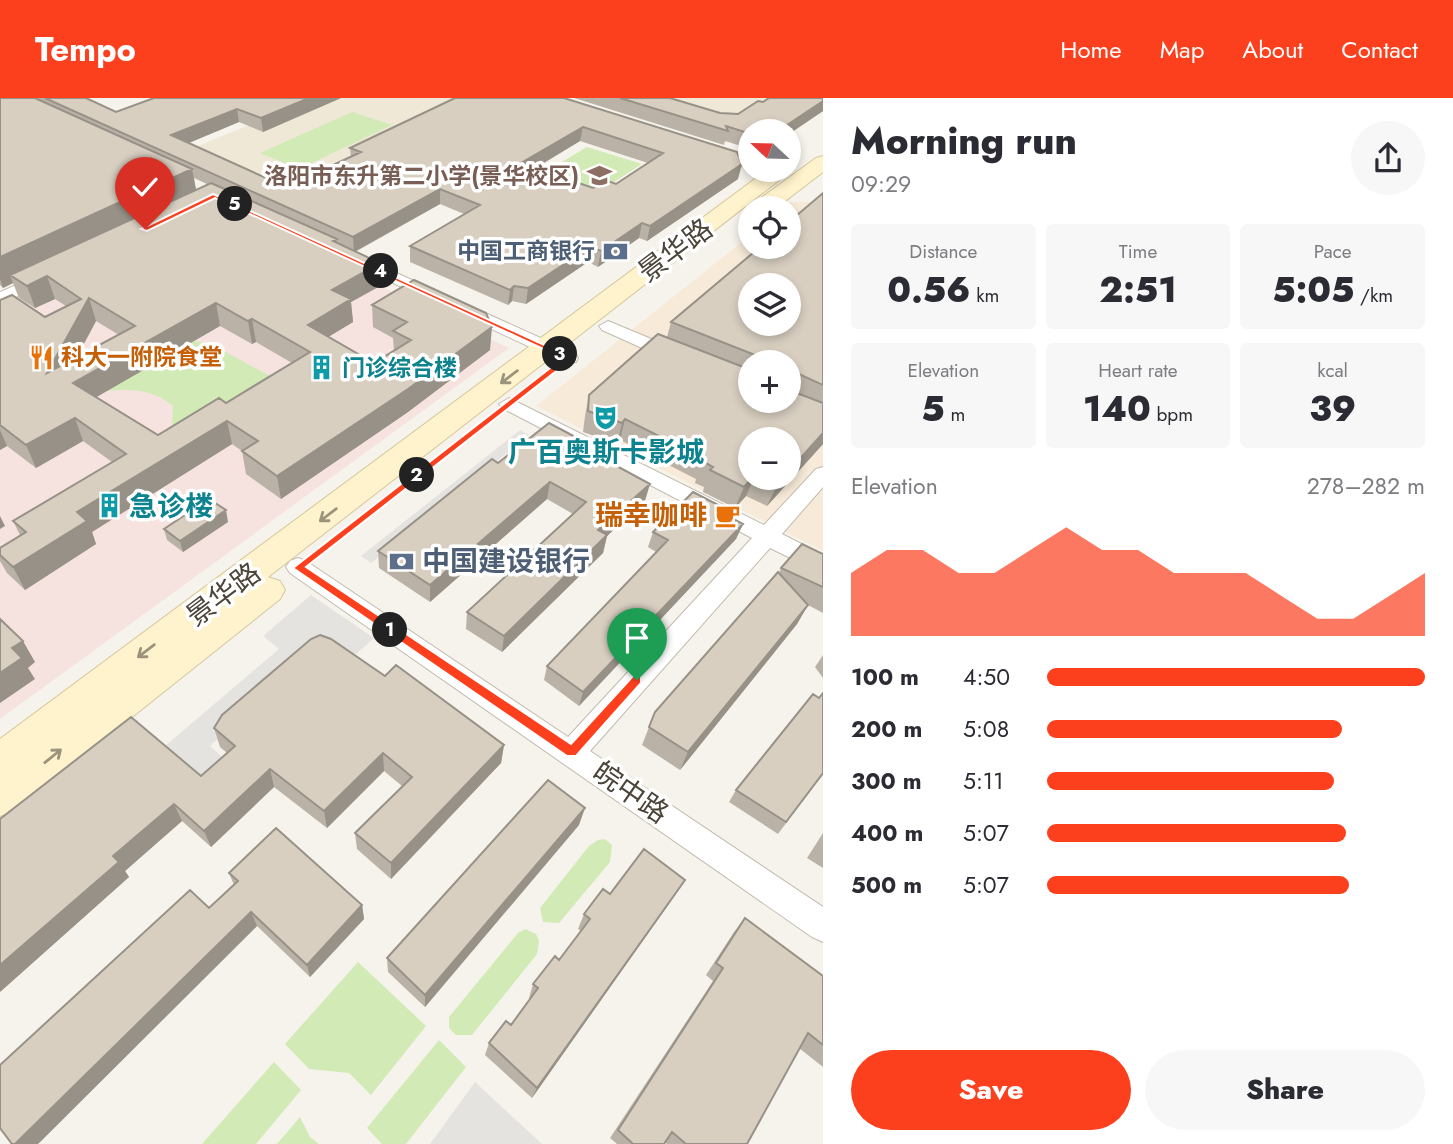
<!DOCTYPE html>
<meta charset="utf-8">
<style>
:root{--surface:#fff;--page:#f7f7f7;--text:#2b2b33;--muted:#7c7c81;--accent:#fc3f1d}
body{margin:0;font-family:Jost,"Noto Sans SC",sans-serif;background:var(--page);color:var(--text);height:100vh;display:flex;flex-direction:column;font-size:26px;white-space:nowrap}
*{box-sizing:border-box;margin:0}
p{font-size:23px;color:var(--muted)}
.icon{flex:none;width:38px;height:38px;fill:none;stroke:currentColor;stroke-width:2;stroke-linecap:round;stroke-linejoin:round}
.map{position:relative;flex:1;overflow:hidden}
.details{display:flex;flex-direction:column;background:var(--surface);width:630px}
.details>*{flex:none}
.needle{width:46px;rotate:292deg}
.controls{position:absolute;left:738px;top:21px;display:grid;gap:14px}
.controls a{display:grid;place-items:center;width:63px;height:63px;border-radius:50%;background:var(--surface);box-shadow:0 4px 10px #0003;font-size:35px}
.pin{position:absolute;display:grid;place-items:center;width:60px;height:60px;color:#fff;margin:-72px -30px;border-radius:50% 50% 50% 0;rotate:-45deg;box-shadow:0 0 7px #0007}
.pin .icon{rotate:45deg}
.km{position:absolute;width:35px;height:35px;margin:-18px;border-radius:50%;background:#222;color:#fff;font-size:19px;line-height:35px;text-align:center}
.round{display:grid;place-items:center;flex:none;width:74px;height:74px;border-radius:37px;background:var(--page)}
.head{display:flex;align-items:center;justify-content:space-between;height:119px;padding:0 28px}
h1{font-size:38px;font-weight:800;line-height:52px}
.figures{display:grid;grid-template-columns:repeat(3,1fr);gap:10px;height:119px;padding:7px 28px}
.figures div{display:grid;align-content:center;border-radius:7px;background:var(--page);text-align:center}
.figures b{font-size:35px;font-weight:800}
.figures small{font-size:19px;font-weight:400}
.figures p{font-size:19px}
.chart{height:196px;padding:14px 28px}
.chart p{display:flex;justify-content:space-between}
.chart svg{width:100%;height:126px;margin-top:7px;fill:var(--accent);opacity:.7}
.primary-button{display:flex;gap:14px;margin-top:auto;padding:14px 28px}
.primary-button a{flex:1;height:80px;border-radius:42px;background:var(--accent);color:#fff;font-size:28px;font-weight:800;line-height:80px;text-align:center}
.primary-button a+a{background:var(--page);color:var(--text)}
ul{padding:0 28px;list-style:none;font-size:23px}
li{display:grid;grid-template-columns:112px 84px 1fr;align-items:center;height:52px}
li i{height:18px;border-radius:9px;background:var(--accent)}
header{display:flex;align-items:center;gap:42px;box-sizing:border-box;height:98px;padding:0 35px;background:var(--accent);color:#fff}
header strong{font-size:33px}
nav{display:flex;gap:38px;margin-inline-start:auto;font-size:24px}
main{display:flex;flex:1;min-height:0}
.map>svg:first-child{display:block}
</style>
<header>
<strong>Tempo</strong>
<nav><a>Home</a><a>Map</a><a>About</a><a>Contact</a></nav>
</header>
<main>
<div class="map">
<svg width="823" height="1046" viewBox="0 0 823 1046">
<rect width="100%" height="100%" fill="#f6f3ec"/>
<path fill="#f7ead8" fill-rule="evenodd" d="M 791,104 L 823,104 L 823,453 L 536,308 L 751,137 L 751,149 L 789,149 L 789,110 L 784,110 ZM 751,187 L 789,187 L 789,226 L 751,226 ZM 751,264 L 789,264 L 789,303 L 751,303 ZM 751,341 L 789,341 L 789,380 L 751,380 Z"/>
<path fill="#efe8d6" d="M 314,0 L 520,0 L 288,92 L 191,51 Z
M 632,0 L 774,0 L 732,25 Z"/>
<path fill="#f6e3e0" d="M 218,111 L 509,250 L 0,621 L 0,215 Z"/>
<path fill="#d2eab5" d="M 352,14 L 392,27 L 299,71 L 260,55 Z
M 587,49 L 642,66 L 589,100 L 533,81 Z
M 193,243 L 209,245 L 270,278 L 274,284 L 172,332 L 173,308 C 152,291 132,291 106,293 Z
M 605,741 L 612,747 L 610,764 L 559,825 L 543,824 L 540,810 L 589,748 L 598,742 Z
M 525,831 L 536,836 L 539,843 L 537,856 L 472,937 L 456,937 L 449,930 L 449,919 L 518,835 Z
M 358,864 L 426,928 L 371,997 L 349,975 L 309,971 L 285,946 Z
M 439,942 L 466,969 L 406,1046 L 382,1046 L 367,1030 Z
M 274,964 L 301,992 L 256,1046 L 202,1046 Z
M 300,1019 L 310,1039 L 319,1046 L 277,1046 Z"/>
<path fill="#e5e3e0" d="M 520,332 L 529,337 L 371,465 L 361,458 Z
M 311,497 L 374,540 L 345,566 L 321,549 L 210,648 L 228,664 L 205,685 L 164,649 L 279,551 L 263,538 Z
M 475,984 L 542,1046 L 430,1046 Z"/>
<g fill="none" stroke-linecap="round" stroke-linejoin="round">
<defs>
<path id="street" d="M 350,154 L 576,256 L 578,260 L 576,264 L 562,264 L 344,162 L 342,159 Z
M 44,175 L 50,176 L 50,184 L 0,206 L 0,194 Z
M 608,223 L 685,255 L 687,259 L 678,265 L 671,263 L 602,232 L 599,228 Z
M 509,300 L 764,427 L 816,371 L 823,369 L 823,389 L 782,436 L 823,457 L 823,476 L 770,450 L 590,653 L 823,809 L 823,844 L 812,839 L 290,475 L 286,469 L 290,463 L 298,460 L 306,463 L 568,639 L 752,440 L 502,310 L 499,306 Z"/>
<path id="secondary" d="M 694,41 L 751,58 L 751,71 L 687,51 L 684,47 L 687,43 Z
M 823,58 L 823,74 L 776,110 L 756,110 L 757,103 L 816,60 Z
M 789,71 L 790,72 L 787,76 L 268,479 L 280,483 L 285,492 L 280,501 L 14,713 L 0,718 L 0,641 L 767,72 Z"/>
</defs>
<use href="#street" stroke="#c2bbae" stroke-width="2"/>
<use href="#secondary" stroke="#d6c79b" stroke-width="2"/>
<use href="#street" fill="#fff" fill-rule="evenodd"/>
<use href="#secondary" fill="#fff3cd" fill-rule="evenodd"/>
</g>
<path fill="#bab2a6" fill-rule="evenodd" d="M 0,0 L 86,0 L 116,14 L 154,0 L 341,0 L 263,34 L 239,24 L 189,45 L 286,89 L 351,59 L 350,50 L 564,0 L 738,81 L 647,143 L 639,140 L 598,169 L 588,164 L 526,206 L 512,203 L 508,207 L 410,164 L 410,148 L 464,116 L 440,106 L 355,154 L 380,188 L 351,204 L 353,224 L 328,239 L 374,265 L 394,253 L 393,240 L 373,229 L 372,207 L 490,252 L 408,314 L 281,401 L 246,376 L 242,353 L 232,346 L 92,434 L 96,446 L 25,492 L 7,475 L 0,463 L 0,450 L 20,437 L 13,423 L 112,364 L 83,343 L 36,370 L 7,348 L 0,352 L 0,202 L 45,219 L 66,208 L 55,201 L 35,210 L 19,200 L 13,185 L 3,190 L 0,187 ZM 580,43 L 648,65 L 616,86 L 593,90 L 536,70 ZM 194,80 L 207,86 L 196,92 ZM 96,223 L 119,237 L 77,259 ZM 220,228 L 252,246 L 256,244 L 292,265 L 226,305 L 158,337 L 96,299 Z
M 574,0 L 670,0 L 720,15 L 738,16 L 763,4 L 823,0 L 823,13 L 789,36 L 751,33 L 751,51 L 725,43 L 724,47 Z
M 823,95 L 823,346 L 767,408 L 746,398 L 735,410 L 703,394 L 704,389 L 695,385 L 696,381 L 620,342 L 617,346 L 583,334 L 585,318 L 589,297 L 667,239 L 671,224 ZM 751,264 L 789,264 L 751,303 ZM 789,341 L 789,380 L 751,380 Z
M 580,348 L 645,403 L 607,438 L 603,455 L 502,554 L 466,531 L 467,514 L 573,416 L 547,401 L 430,504 L 379,470 L 378,453 L 498,365 Z
M 726,411 L 724,416 L 743,426 L 736,441 L 579,608 L 544,582 L 547,568 L 656,454 L 648,449 L 653,434 Z
M 228,424 L 183,454 L 167,442 L 164,431 Z
M 823,456 L 823,515 L 808,507 L 797,526 L 680,672 L 642,647 L 655,614 L 779,475 L 781,470 Z
M 823,557 L 823,580 L 815,569 Z
M 385,578 L 504,647 L 501,665 L 391,781 L 357,751 L 355,735 L 402,688 L 384,673 L 327,730 L 274,689 L 211,749 L 182,723 L 125,773 L 129,779 L 0,894 L 201,678 L 227,655 L 220,649 L 214,630 Z
M 823,676 L 778,736 L 729,704 L 736,692 Z
M 579,727 L 425,909 L 388,874 L 387,860 Z
M 823,735 L 823,770 L 807,760 Z
M 229,775 L 362,807 L 364,821 L 310,879 L 257,828 L 38,1046 L 209,810 L 234,787 Z
M 610,796 L 675,797 L 532,1000 L 485,957 L 489,945 L 511,927 L 530,901 L 529,900 L 533,886 L 559,862 L 581,833 L 578,831 L 584,816 Z
M 745,820 L 823,878 L 823,969 L 799,950 L 747,1046 L 667,1046 L 665,1044 L 664,1046 L 617,1046 L 610,1040 L 713,883 L 706,877 L 734,834 Z"/>
<path fill="#979187" d="M 309,0 L 341,0 L 263,34 L 261,20 Z
M 823,3 L 823,13 L 789,36 L 789,33 L 778,33 Z
M 237,11 L 239,24 L 174,51 L 171,37 Z
M 583,29 L 580,43 L 520,79 L 521,65 Z
M 742,66 L 738,81 L 647,143 L 650,128 Z
M 192,71 L 197,97 L 10,177 L 13,185 L 3,190 L 0,181 L 0,159 Z
M 440,91 L 440,106 L 354,154 L 353,139 Z
M 642,125 L 639,140 L 598,169 L 601,153 Z
M 590,149 L 588,164 L 526,206 L 528,190 Z
M 380,165 L 380,188 L 351,204 L 353,224 L 310,250 L 308,227 L 332,192 Z
M 47,178 L 55,201 L 35,210 L 27,188 Z
M 514,188 L 512,203 L 508,207 L 510,192 Z
M 89,200 L 96,223 L 56,298 L 47,275 Z
M 216,205 L 220,228 L 81,308 L 73,285 Z
M 252,221 L 256,244 L 252,246 L 248,223 Z
M 492,229 L 490,252 L 408,314 L 281,401 L 277,378 Z
M 799,276 L 790,298 L 789,298 L 789,278 Z
M 75,320 L 83,343 L 36,370 L 26,347 Z
M 625,321 L 620,342 L 617,346 L 622,325 Z
M 227,323 L 232,346 L 92,434 L 96,446 L 25,492 L 13,469 L 77,414 Z
M 0,332 L 7,348 L 0,352 Z
M 823,335 L 823,346 L 767,408 L 777,387 L 783,380 L 789,380 L 789,373 Z
M 752,380 L 754,380 L 746,398 L 735,410 L 744,389 Z
M 550,384 L 547,401 L 430,504 L 430,487 Z
M 650,386 L 645,403 L 607,438 L 603,455 L 502,554 L 504,538 L 598,432 Z
M 226,412 L 228,424 L 183,454 L 180,443 Z
M 0,418 L 5,428 L 0,431 Z
M 743,426 L 736,441 L 579,608 L 583,594 Z
M 808,507 L 797,526 L 680,672 L 688,654 Z
M 23,543 L 35,564 L 28,570 L 35,581 L 0,605 L 0,575 L 12,550 Z
M 504,647 L 501,665 L 391,781 L 391,765 Z
M 383,655 L 384,673 L 327,730 L 324,713 Z
M 270,671 L 274,689 L 211,749 L 204,733 Z
M 174,706 L 182,723 L 125,773 L 129,779 L 0,894 L 0,867 L 113,758 Z
M 585,710 L 579,727 L 425,909 L 425,897 Z
M 685,782 L 675,797 L 532,1000 L 537,990 Z
M 362,807 L 364,821 L 310,879 L 307,867 Z
M 251,814 L 257,828 L 38,1046 L 15,1046 Z"/>
<path fill="#d8cfc1" stroke="#979187" stroke-width="2" fill-rule="evenodd" d="M 0,0 L 35,0 L 192,71 L 0,159 Z
M 45,0 L 86,0 L 116,14 L 154,0 L 309,0 L 261,20 L 237,11 L 171,37 L 286,89 L 361,54 L 350,50 L 455,0 L 564,0 L 737,54 L 742,66 L 650,128 L 642,125 L 601,153 L 590,149 L 528,190 L 514,188 L 510,192 L 410,148 L 480,107 L 440,91 L 353,139 ZM 583,29 L 663,55 L 616,86 L 605,82 L 593,90 L 521,65 Z
M 620,0 L 670,0 L 720,15 L 738,16 L 758,3 L 763,4 L 769,0 L 823,0 L 823,3 L 778,33 L 751,33 L 751,36 L 726,28 L 728,33 Z
M 211,85 L 337,141 L 333,143 L 380,165 L 332,192 L 351,201 L 308,227 L 374,265 L 411,242 L 393,233 L 407,224 L 372,207 L 414,182 L 486,215 L 492,229 L 408,291 L 277,378 L 242,353 L 258,343 L 227,323 L 77,414 L 87,423 L 13,469 L 0,457 L 0,450 L 26,434 L 13,423 L 126,356 L 75,320 L 26,347 L 0,327 L 0,202 L 12,197 L 45,219 L 81,201 L 47,178 L 27,188 L 10,177 ZM 89,200 L 135,228 L 47,275 ZM 216,205 L 248,223 L 252,221 L 310,254 L 226,305 L 219,300 L 158,337 L 73,285 Z
M 823,95 L 823,287 L 799,276 L 789,278 L 789,264 L 760,264 L 760,259 L 671,224 L 760,149 L 789,149 L 789,124 ZM 751,187 L 789,187 L 789,226 L 751,226 Z
M 658,236 L 751,272 L 751,303 L 789,303 L 789,292 L 823,305 L 823,335 L 789,373 L 789,341 L 751,341 L 751,380 L 752,380 L 744,389 L 710,372 L 713,369 L 702,363 L 705,361 L 625,321 L 622,325 L 588,313 L 589,297 Z
M 549,325 L 581,342 L 576,346 L 650,386 L 598,432 L 607,437 L 504,538 L 467,514 L 586,404 L 550,384 L 430,487 L 378,453 L 492,361 L 498,365 Z
M 761,380 L 783,380 L 777,387 Z
M 693,394 L 726,411 L 722,415 L 743,426 L 583,594 L 547,568 L 668,442 L 653,434 Z
M 209,401 L 226,412 L 180,443 L 164,431 Z
M 802,446 L 823,456 L 823,489 L 781,470 Z
M 778,474 L 808,507 L 688,654 L 649,629 L 655,614 Z
M 0,521 L 23,543 L 12,550 L 22,560 L 0,575 Z
M 320,537 L 331,541 L 385,578 L 396,567 L 504,647 L 391,765 L 355,735 L 412,679 L 383,655 L 324,713 L 270,671 L 204,733 L 174,706 L 113,758 L 119,764 L 0,867 L 0,721 L 131,619 L 201,678 L 235,648 L 214,630 L 222,617 L 311,541 Z
M 823,595 L 823,675 L 786,724 L 736,692 L 813,596 L 819,600 Z
M 548,682 L 585,710 L 425,897 L 387,860 Z
M 276,730 L 362,807 L 307,867 L 251,814 L 15,1046 L 12,1046 L 0,1030 L 0,967 L 190,792 L 209,810 L 238,783 L 229,775 Z
M 644,751 L 685,782 L 537,990 L 489,945 L 506,923 L 511,927 L 538,890 L 533,886 L 555,858 L 559,862 L 590,821 L 584,816 L 603,791 L 610,796 Z
M 745,820 L 823,878 L 823,947 L 808,935 L 747,1046 L 686,1046 L 672,1034 L 664,1046 L 633,1046 L 618,1032 L 723,870 L 716,865 Z"/>
<defs><path id="oneway-shaft" d="M-6 0H5M1.5-3L5.5 0L1.5 3" fill="none" stroke-width="1.6" stroke-linecap="round" stroke-linejoin="round" transform="scale(1.75)"/></defs>
<g stroke="#9c937c">
<use href="#oneway-shaft" transform="translate(509 279) rotate(143)"/>
<use href="#oneway-shaft" transform="translate(328 417) rotate(143)"/>
<use href="#oneway-shaft" transform="translate(146 553) rotate(143)"/>
<use href="#oneway-shaft" transform="translate(53 658) rotate(-39)"/>
</g>
<path fill="#fc3f1d" stroke="#fff" stroke-width="2" d="M 213,96 L 573,260 L 306,469 L 571,646 L 633,578 L 641,578 L 641,585 L 576,658 L 567,658 L 293,470 L 563,260 L 215,100 L 147,133 L 141,131 Z"/>
<defs>
<symbol id="school-bare" viewBox="-9 -9 18 18"><path d="M0-5L7-2L0 1L-7-2ZM-4 1L0 2.5L4 1V4Q0 6-4 4Z" fill="#8d6e63" stroke="#fff" stroke-width="2.5" paint-order="stroke"/></symbol>
<symbol id="bank-bare" viewBox="-9 -9 18 18"><path d="M-6-4H6V4H-6ZM0-2.3a2.3 2.3 0 1 0 0 4.6a2.3 2.3 0 1 0 0-4.6Z" fill="#5c6f8a" stroke="#fff" stroke-width="2.5" paint-order="stroke"/></symbol>
<symbol id="restaurant-bare" viewBox="-9 -9 18 18"><path d="M-5-6h1v4h1v-4h1v4h1v-4h1v5L-1.5 .5V6h-2V.5L-5-1ZM5-6V6H3V1.5H1.5Q1.5-4 5-6Z" fill="#e8710a" stroke="#fff" stroke-width="2.5" paint-order="stroke"/></symbol>
<symbol id="building-bare" viewBox="-9 -9 18 18"><path d="M-4-6H4V6H1V3H-1V6H-4ZM-2.5-4.3h1.7v1.8h-1.7ZM.8-4.3h1.7v1.8H.8ZM-2.5-1h1.7V.8h-1.7ZM.8-1h1.7V.8H.8Z" fill="#0f9aa8" stroke="#fff" stroke-width="2.5" paint-order="stroke"/></symbol>
<symbol id="theatre-bare" viewBox="-9 -9 18 18"><path d="M-5-5.5Q0-4 5-5.5V0Q5 5 0 6Q-5 5-5 0ZM-3.3-2.5H-1v1.5H-3.3ZM1-2.5H3.3v1.5H1ZM-2.8 1Q0 5.5 2.8 1Z" fill="#0f9aa8" stroke="#fff" stroke-width="2.5" paint-order="stroke"/></symbol>
<symbol id="cafe-bare" viewBox="-9 -9 18 18"><path d="M-5.5-4.5H6V0H3Q3 3.5 0 3.5H-2.5Q-5.5 3.5-5.5 0ZM3-3.2v2h1.7v-2ZM-6 4.5H4V6H-6Z" fill="#e8710a" stroke="#fff" stroke-width="2.5" paint-order="stroke"/></symbol>
</defs>
<g fill-rule="evenodd">
<use href="#school-bare" x="582" y="60" width="35" height="35"/>
<use href="#bank-bare" x="598" y="136" width="35" height="35"/>
<use href="#restaurant-bare" x="24" y="242" width="35" height="35"/>
<use href="#building-bare" x="304" y="252" width="35" height="35"/>
<use href="#theatre-bare" x="588" y="302" width="35" height="35"/>
<use href="#building-bare" x="92" y="390" width="35" height="35"/>
<use href="#cafe-bare" x="710" y="400" width="35" height="35"/>
<use href="#bank-bare" x="384" y="446" width="35" height="35"/>
</g>
<g text-anchor="middle" stroke-width="7" stroke-linejoin="round" paint-order="stroke">
<g font-size="23" font-weight="bold" fill="#785e54" stroke="#fff" text-anchor="end">
<text x="579" y="86">洛阳市东升第二小学(景华校区)</text>
</g>
<g font-size="23" font-weight="bold" fill="#4e5e75" stroke="#fff" text-anchor="end">
<text x="595" y="161">中国工商银行</text>
</g>
<g font-size="23" font-weight="bold" fill="#c56008" stroke="#fff" text-anchor="start">
<text x="61" y="267">科大一附院食堂</text>
</g>
<g font-size="23" font-weight="bold" fill="#0d838f" stroke="#fff" text-anchor="start">
<text x="342" y="278">门诊综合楼</text>
</g>
<g font-size="28" fill="#4b4439" stroke="#fff">
<text transform="translate(675 152) rotate(-37)" y="10">景华路</text>
<text transform="translate(223 496) rotate(-37)" y="10">景华路</text>
<text transform="translate(631 694) rotate(35)" y="10">皖中路</text>
</g>
<g font-size="28" font-weight="bold" fill="#0d838f" stroke="#fff">
<text x="606" y="364">广百奥斯卡影城</text>
<text x="129" y="418" text-anchor="start">急诊楼</text>
</g>
<g font-size="28" font-weight="bold" fill="#c56008" stroke="#fff" text-anchor="end">
<text x="707" y="427">瑞幸咖啡</text>
</g>
<g font-size="28" font-weight="bold" fill="#4e5e75" stroke="#fff" text-anchor="start">
<text x="422" y="473">中国建设银行</text>
</g>
</g>
</svg>
<div class="controls">
<a><svg class="needle" viewBox="-14 -14 28 28"><path d="M0-13l5 13h-10z" fill="#e53935"/><path d="M0 13l5-13h-10z" fill="#7c7c81"/></svg></a>
<a><svg class="icon" aria-label="locate" viewBox="0 0 24 24"><circle cx="12" cy="12" r="6"/><path d="M12 2v4M12 18v4M2 12h4M18 12h4"/></svg></a>
<a><svg class="icon" aria-label="layers" viewBox="0 0 24 24"><path d="M12 4l9 5-9 5-9-5zM3 14l9 5 9-5"/></svg></a>
<a>+</a>
<a>−</a>
</div>
<div class="pin" style="left:637px;top:582px;background:#1e9e55"><svg class="icon" aria-label="arrive" viewBox="0 0 24 24"><path d="M6 21V4h12l-3 4 3 4H6"/></svg></div>
<div class="pin" style="left:145px;top:131px;background:#d93025"><svg class="icon" aria-label="check" viewBox="0 0 24 24"><path d="M5 12l5 5 9-10"/></svg></div>
<b class="km" style="left:390px;top:532px">1</b>
<b class="km" style="left:417px;top:377px">2</b>
<b class="km" style="left:560px;top:256px">3</b>
<b class="km" style="left:381px;top:173px">4</b>
<b class="km" style="left:235px;top:106px">5</b>
</div>
<section class="details">
<div class="head"><div><h1>Morning run</h1><p>09:29</p></div><a class="round"><svg class="icon" aria-label="share" viewBox="0 0 24 24"><path d="M12 15V3M7 8l5-5 5 5M5 13v7h14v-7"/></svg></a></div>
<div class="figures">
<div><p>Distance</p><b>0.56<small> km</small></b></div>
<div><p>Time</p><b>2:51</b></div>
<div><p>Pace</p><b>5:05<small> /km</small></b></div>
</div>
<div class="figures">
<div><p>Elevation</p><b>5<small> m</small></b></div>
<div><p>Heart rate</p><b>140<small> bpm</small></b></div>
<div><p>kcal</p><b>39</b></div>
</div>
<div class="chart"><p><span>Elevation</span>278–282 m</p>
<svg viewBox="0 0 160 44" preserveAspectRatio="none"><path d="M0 44V22L10 14L20 14L30 22L40 22L50 14L60 6L70 14L80 14L90 22L100 22L110 22L120 30L130 38L140 38L150 30L160 22V44z"/></svg>
</div>
<ul>
<li><b>100 m</b>4:50<i style="width:100%"></i></li>
<li><b>200 m</b>5:08<i style="width:78%"></i></li>
<li><b>300 m</b>5:11<i style="width:76%"></i></li>
<li><b>400 m</b>5:07<i style="width:79%"></i></li>
<li><b>500 m</b>5:07<i style="width:80%"></i></li>
</ul>
<div class="primary-button"><a>Save</a><a>Share</a></div>
</section>
</main>
